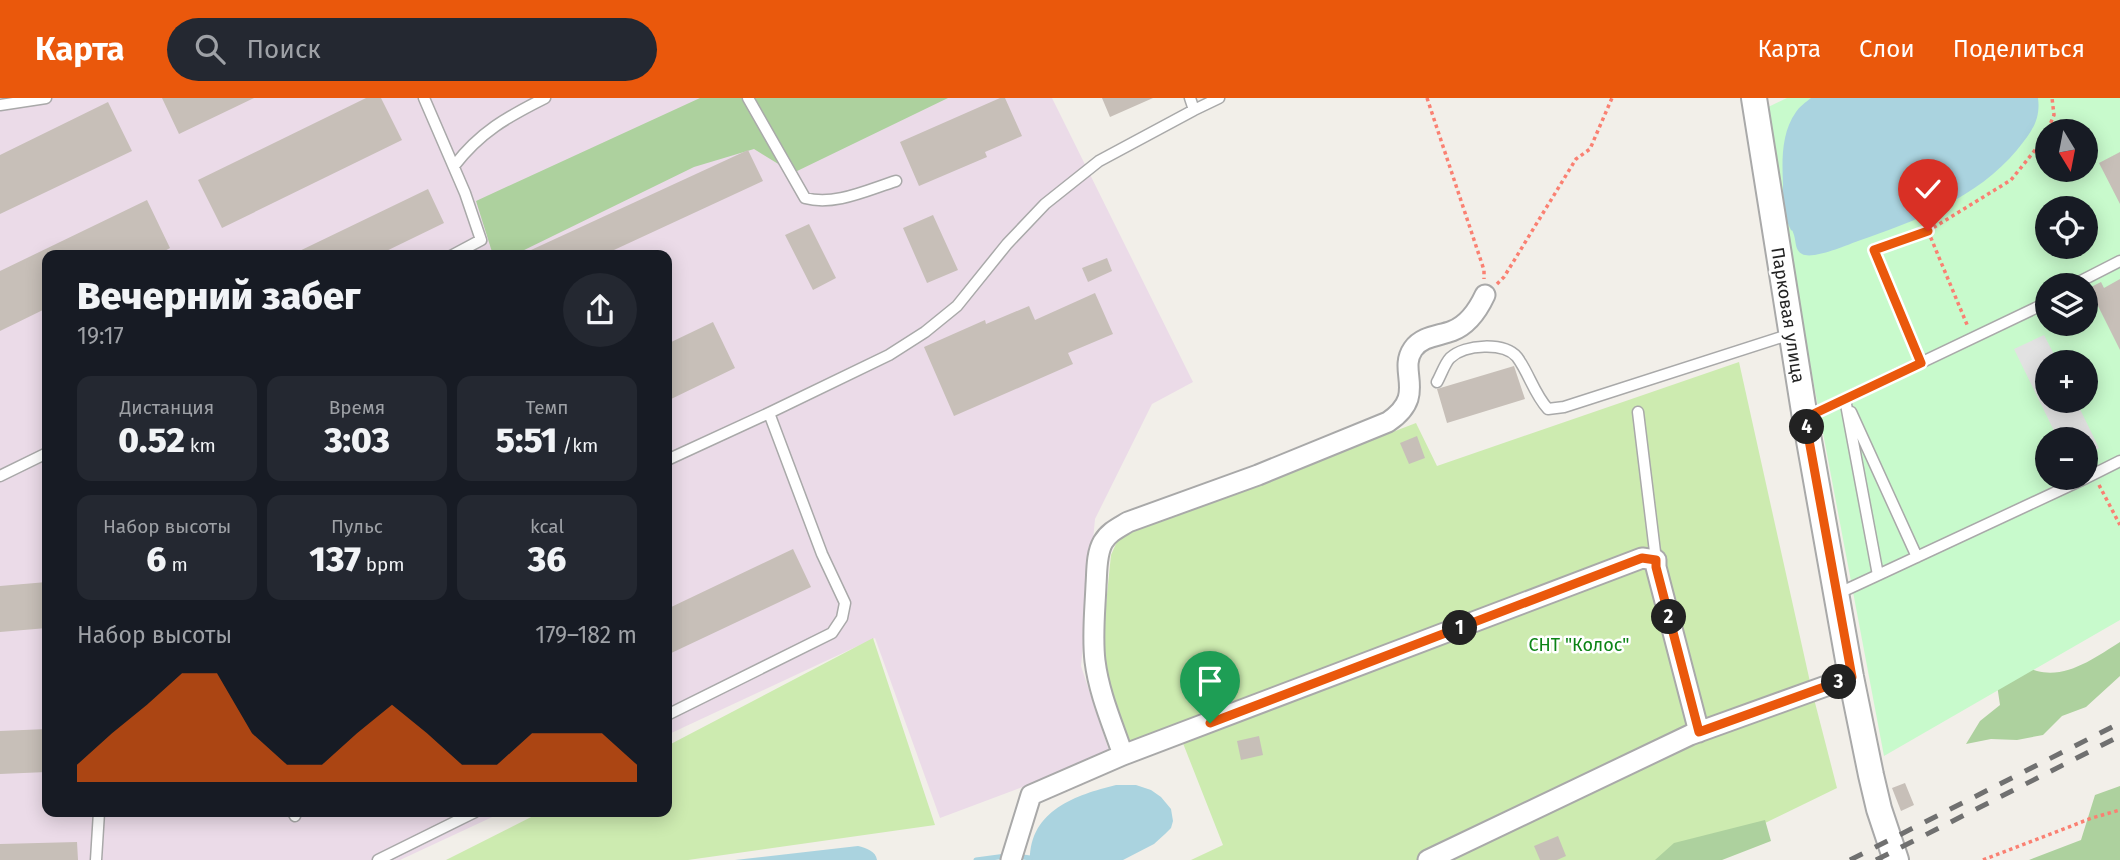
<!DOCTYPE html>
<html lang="ru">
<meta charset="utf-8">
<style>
:root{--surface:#171b24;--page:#242831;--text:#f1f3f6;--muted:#9ea1a6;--accent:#ea580c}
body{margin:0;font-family:"Fira Sans",sans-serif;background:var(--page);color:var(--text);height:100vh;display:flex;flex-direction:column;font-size:26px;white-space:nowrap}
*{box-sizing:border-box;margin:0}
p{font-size:23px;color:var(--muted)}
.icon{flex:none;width:38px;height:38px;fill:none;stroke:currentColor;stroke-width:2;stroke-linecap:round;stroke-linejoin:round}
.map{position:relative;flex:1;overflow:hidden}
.panel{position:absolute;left:42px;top:152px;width:630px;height:567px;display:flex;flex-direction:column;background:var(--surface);border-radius:14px;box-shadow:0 4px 18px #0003}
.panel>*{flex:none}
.needle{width:46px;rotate:170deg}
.fabs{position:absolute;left:2035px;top:21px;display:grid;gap:14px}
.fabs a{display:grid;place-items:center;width:63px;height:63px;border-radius:50%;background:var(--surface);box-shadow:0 4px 18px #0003;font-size:35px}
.pin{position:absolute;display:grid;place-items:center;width:60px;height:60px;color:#fff;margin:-72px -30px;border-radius:50% 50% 50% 0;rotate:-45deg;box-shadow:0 0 7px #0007}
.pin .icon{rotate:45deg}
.km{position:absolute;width:35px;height:35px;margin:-18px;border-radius:50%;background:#222;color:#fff;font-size:19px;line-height:35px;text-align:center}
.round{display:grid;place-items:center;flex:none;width:74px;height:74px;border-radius:37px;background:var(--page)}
.headline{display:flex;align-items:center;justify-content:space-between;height:119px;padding:0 35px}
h1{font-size:38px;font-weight:800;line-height:52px}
.stats{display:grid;grid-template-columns:repeat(3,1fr);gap:10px;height:119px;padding:7px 35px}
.stats div{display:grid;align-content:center;border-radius:14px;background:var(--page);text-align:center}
.stats b{font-size:35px;font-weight:800}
.stats small{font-size:19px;font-weight:400}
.stats p{font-size:19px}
.chart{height:196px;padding:14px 35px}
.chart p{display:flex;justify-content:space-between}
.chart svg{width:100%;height:126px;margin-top:7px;fill:var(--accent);opacity:.7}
header{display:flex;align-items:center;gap:42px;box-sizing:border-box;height:98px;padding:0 35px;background:var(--accent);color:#fff}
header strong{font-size:33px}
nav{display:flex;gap:38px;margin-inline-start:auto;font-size:24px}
.search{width:490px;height:63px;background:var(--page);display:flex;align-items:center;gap:18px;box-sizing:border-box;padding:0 24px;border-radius:38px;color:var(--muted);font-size:26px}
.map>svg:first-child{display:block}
</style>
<header>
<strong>Карта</strong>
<div class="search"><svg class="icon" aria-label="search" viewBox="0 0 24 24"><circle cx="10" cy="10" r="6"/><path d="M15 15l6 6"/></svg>Поиск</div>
<nav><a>Карта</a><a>Слои</a><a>Поделиться</a></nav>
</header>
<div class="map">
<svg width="2120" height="762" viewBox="0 0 2120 762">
<rect width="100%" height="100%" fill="#f2efe9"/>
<path fill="#ebdbe8" d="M 0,0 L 1052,0 L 1193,284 L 1152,306 L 1095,421 L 1081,568 L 1110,656 L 940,720 L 875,540 L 667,637 L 667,158 L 47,158 L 47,714 L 503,714 L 400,762 L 0,762 Z"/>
<path fill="#cdebb0" d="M 1739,264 L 1812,593 L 1837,690 L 1689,762 L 1191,762 L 1223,747 L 1177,630 L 1131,647 L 1107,582 L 1101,556 L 1111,457 L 1119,439 L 1416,325 L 1437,368 Z
M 873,540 L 935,727 L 688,762 L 446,762 L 541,714 L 667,714 L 667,648 Z"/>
<path fill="#add19e" d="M 700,0 L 948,0 L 793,75 L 754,51 L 694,69 L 514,157 L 500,157 L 492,154 L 476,103 Z
M 2120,544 L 2120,578 L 2086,609 L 2062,618 L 2043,637 L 2017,642 L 1991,641 L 1966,646 L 1980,623 L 2000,607 L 1996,580 L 2013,560 C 2020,564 2029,571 2037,573 C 2067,581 2096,559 2120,544 Z
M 2120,688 L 2120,762 L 2029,762 L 2081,742 L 2095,697 Z
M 1765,722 L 1771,743 L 1722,762 L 1655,762 L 1674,745 Z"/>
<path fill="#c8facc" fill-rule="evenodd" d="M 1787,0 L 2120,0 L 2120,522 L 1884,658 L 1762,12 ZM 2048,33 L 2086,33 L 2086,72 L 2048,72 ZM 2048,110 L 2086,110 L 2086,149 L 2048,149 ZM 2048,187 L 2086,187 L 2086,226 L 2048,226 ZM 2048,264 L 2086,264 L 2086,303 L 2048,303 ZM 2048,341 L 2086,341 L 2086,380 L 2048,380 Z"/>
<path fill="#e2e2e2" d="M 2044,237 L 2058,264 L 2048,264 L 2048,303 L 2076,303 L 2099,350 L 2086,357 L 2086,341 L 2058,341 L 2014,251 Z"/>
<path fill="#aad3df" d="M 1811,0 L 2038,0 C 2041,22 2031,35 2017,52 C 1977,100 1916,123 1858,143 C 1847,147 1813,162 1802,156 C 1795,153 1796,143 1794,137 C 1791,128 1793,137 1789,128 C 1783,115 1783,100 1783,86 C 1782,63 1781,35 1796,14 C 1799,9 1806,4 1811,0 Z
M 1116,687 L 1136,687 L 1151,692 L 1161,699 L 1171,711 L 1173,723 L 1171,730 L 1165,736 L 1154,746 L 1123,762 L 1030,762 C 1030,712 1076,697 1116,687 Z
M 858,748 C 866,750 876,753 877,762 L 735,762 Z"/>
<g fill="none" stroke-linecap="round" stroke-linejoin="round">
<path stroke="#aad3df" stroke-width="5" d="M 1016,758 L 1030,760
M 976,762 L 1006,758"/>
</g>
<path fill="#c7bfb8" d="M 162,0 L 254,0 L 179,36 Z
M 366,0 L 381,0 L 402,42 L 222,130 L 198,82 Z
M 1000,0 L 1005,0 L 1022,38 L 985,54 L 987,59 L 919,88 L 900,44 Z
M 1102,0 L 1153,0 L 1110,19 Z
M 108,4 L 132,53 L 0,116 L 0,57 Z
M 748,52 L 763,83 L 601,158 L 518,158 Z
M 2120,54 L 2120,106 L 2099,65 Z
M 428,91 L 444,125 L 376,158 L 289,158 Z
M 147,102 L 170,150 L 156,158 L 47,158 L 47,210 L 0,233 L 0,173 Z
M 933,117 L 958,172 L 927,185 L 903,130 Z
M 809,126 L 836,180 L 813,192 L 785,137 Z
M 1107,160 L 1112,173 L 1088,184 L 1082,170 Z
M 2120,181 L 2120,252 L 2089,190 L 2101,184 L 2104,190 Z
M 1095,195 L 1113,236 L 1068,255 L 1073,266 L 954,318 L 924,249 L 985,222 L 986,226 L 1029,208 L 1035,222 Z
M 713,224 L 735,270 L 667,303 L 667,246 Z
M 1514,268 L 1525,301 L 1447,325 L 1437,291 Z
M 1417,338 L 1425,360 L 1409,366 L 1400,345 Z
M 793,451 L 811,489 L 667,557 L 667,511 Z
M 47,484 L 47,530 L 0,534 L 0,488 Z
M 47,631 L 47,674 L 0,676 L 0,633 Z
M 1259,638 L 1263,657 L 1241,662 L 1237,643 Z
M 1905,685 L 1914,707 L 1901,713 L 1892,690 Z
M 1558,738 L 1566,758 L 1557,762 L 1540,762 L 1534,748 Z
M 77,744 L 78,762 L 0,762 L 0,746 Z"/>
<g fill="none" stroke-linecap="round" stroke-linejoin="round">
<defs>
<path id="service" d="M 424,0 L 465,95 L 481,142 L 451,158
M 748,0 L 805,100 C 835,108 867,92 896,83
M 0,7 L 46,0
M 1194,12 L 1219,0
M 454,68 C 480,34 507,19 545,0
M 2073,187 L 2120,163
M 1437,284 C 1441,277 1445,265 1450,260 C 1465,246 1504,244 1517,259 C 1529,275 1534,296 1548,311 L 1564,309 L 1791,236
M 1845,301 L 1878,477 L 2086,380
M 1638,314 L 1656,462
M 1851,314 L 1917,459
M 1805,320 L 2048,204
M 667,362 L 769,315 L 889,257 L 925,234 L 957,208 L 1007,146 L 1045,106 L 1099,63 L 1194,12 L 1190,0
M 0,378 L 47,355
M 2086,380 L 2120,363
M 1837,496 L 1878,477
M 667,617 L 832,535 L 842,520 L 845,505 L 822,456 L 769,315
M 293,714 L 295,718
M 96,762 L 99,714
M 378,762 L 475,714"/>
<path id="minor" d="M 1123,657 C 1113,627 1099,596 1095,563 C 1092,538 1095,512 1096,487 C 1097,474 1096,456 1103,444 C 1109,434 1118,430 1128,424 L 1258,377 L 1388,324 C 1428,297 1397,274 1413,251 C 1422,238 1439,238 1452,233 C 1468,227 1478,212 1485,197
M 1011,762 L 1031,697 L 1123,657 L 1642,460 L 1656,462 L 1656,469 L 1699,634
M 1428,762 L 1690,637 L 1851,579"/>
<path id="tertiary" d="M 1754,0 L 1805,320 L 1851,579 L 1871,677 L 1879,711 L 1896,762"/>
</defs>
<use href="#service" stroke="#a9a9a9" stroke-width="13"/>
<use href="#minor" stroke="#a9a9a9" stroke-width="23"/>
<use href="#tertiary" stroke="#a9a9a9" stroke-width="28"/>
<path stroke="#fa8072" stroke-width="3.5" stroke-dasharray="3.5 3.5" stroke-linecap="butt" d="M 1427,0 L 1484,172 L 1484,181
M 1928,133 L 1968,229
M 1497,186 L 1504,179 L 1576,61 L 1590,51 L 1612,0
M 1916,255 L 1874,152 L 1928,133 L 2011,82 L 2044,41 L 2054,17 L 2052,0
M 2099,387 L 2120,427
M 1983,762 L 2092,720 L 2120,712"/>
<use href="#service" stroke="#fff" stroke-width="10"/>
<use href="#minor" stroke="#fff" stroke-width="19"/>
<use href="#tertiary" stroke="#fff" stroke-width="24"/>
<path stroke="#707070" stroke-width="5" stroke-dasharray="14 14" stroke-linecap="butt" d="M 1850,762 L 2120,625
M 1876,762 L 2120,638"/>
</g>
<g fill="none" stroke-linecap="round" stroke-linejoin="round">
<defs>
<path id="route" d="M 1210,625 L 1642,460 L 1656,462 L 1656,469 L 1699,634 L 1852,579 L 1805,320 L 1921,265 L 1874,152 L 1928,133"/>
</defs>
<use href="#route" stroke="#fff" stroke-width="14"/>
<use href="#route" stroke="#ea580c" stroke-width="9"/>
</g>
<g text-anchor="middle" stroke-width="5" stroke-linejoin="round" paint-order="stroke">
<g font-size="18" fill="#222" stroke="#fff">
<text transform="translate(1788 217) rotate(81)" y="6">Парковая улица</text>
</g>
<g font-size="18" fill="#0c8416" stroke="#fff">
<text x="1579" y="553">СНТ "Колос"</text>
</g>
</g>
</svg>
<div class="fabs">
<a><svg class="needle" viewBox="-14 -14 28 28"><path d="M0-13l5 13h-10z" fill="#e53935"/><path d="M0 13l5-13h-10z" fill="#9ea1a6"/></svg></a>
<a><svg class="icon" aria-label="locate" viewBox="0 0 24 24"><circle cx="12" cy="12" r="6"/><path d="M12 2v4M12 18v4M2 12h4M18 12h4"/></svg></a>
<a><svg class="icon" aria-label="layers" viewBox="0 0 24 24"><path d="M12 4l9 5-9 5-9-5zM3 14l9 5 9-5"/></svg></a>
<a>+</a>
<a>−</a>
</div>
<div class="pin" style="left:1210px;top:625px;background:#1e9e55"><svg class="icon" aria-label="arrive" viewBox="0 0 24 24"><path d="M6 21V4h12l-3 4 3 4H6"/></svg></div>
<div class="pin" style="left:1928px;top:133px;background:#d93025"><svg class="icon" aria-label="check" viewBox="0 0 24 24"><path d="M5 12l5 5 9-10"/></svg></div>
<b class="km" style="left:1460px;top:530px">1</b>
<b class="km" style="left:1669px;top:519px">2</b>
<b class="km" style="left:1839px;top:584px">3</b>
<b class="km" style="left:1807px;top:329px">4</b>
<section class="panel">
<div class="headline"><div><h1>Вечерний забег</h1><p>19:17</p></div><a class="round"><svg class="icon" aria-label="share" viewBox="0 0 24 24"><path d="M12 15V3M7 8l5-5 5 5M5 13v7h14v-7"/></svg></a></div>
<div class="stats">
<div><p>Дистанция</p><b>0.52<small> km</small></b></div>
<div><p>Время</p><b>3:03</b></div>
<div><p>Темп</p><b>5:51<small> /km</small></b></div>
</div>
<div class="stats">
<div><p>Набор высоты</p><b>6<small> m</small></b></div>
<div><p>Пульс</p><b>137<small> bpm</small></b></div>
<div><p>kcal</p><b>36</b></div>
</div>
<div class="chart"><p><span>Набор высоты</span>179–182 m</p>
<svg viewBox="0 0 160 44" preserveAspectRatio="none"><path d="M0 44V38L10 27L20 17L30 6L40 6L50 27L60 38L70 38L80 27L90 17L100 27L110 38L120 38L130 27L140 27L150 27L160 38V44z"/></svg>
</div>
</section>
</div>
